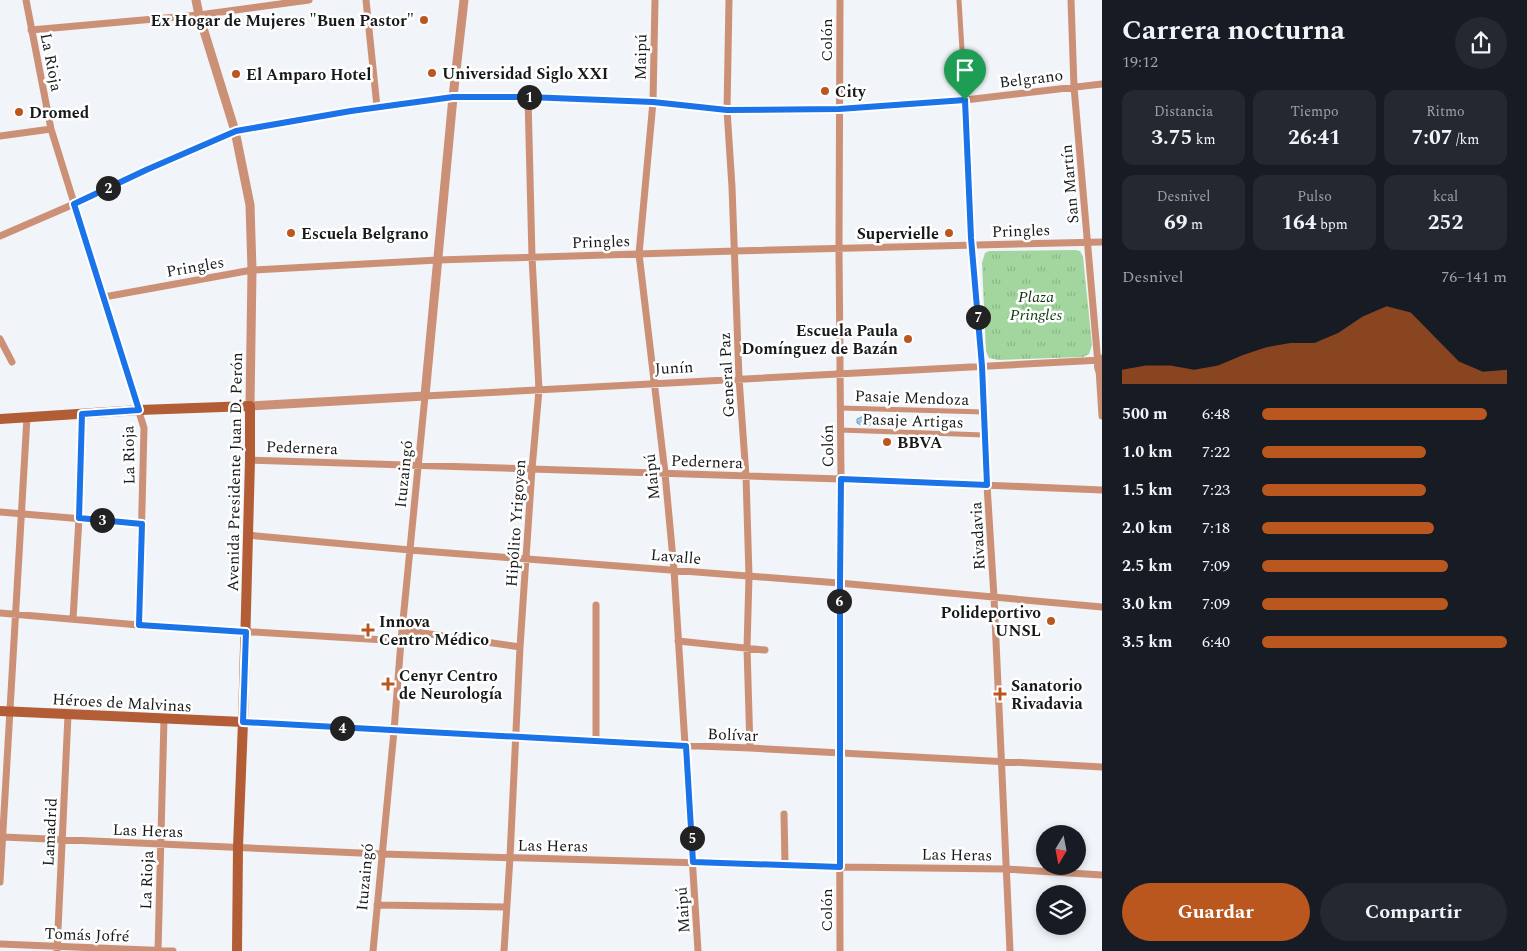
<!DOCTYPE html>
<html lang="es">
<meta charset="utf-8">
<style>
:root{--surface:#171b24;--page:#242831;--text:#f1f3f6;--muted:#9ea1a6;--accent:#ba571f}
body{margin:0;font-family:Spectral,serif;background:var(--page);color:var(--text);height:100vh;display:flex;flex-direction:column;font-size:19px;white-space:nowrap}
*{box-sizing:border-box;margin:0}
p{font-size:16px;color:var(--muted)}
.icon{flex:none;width:28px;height:28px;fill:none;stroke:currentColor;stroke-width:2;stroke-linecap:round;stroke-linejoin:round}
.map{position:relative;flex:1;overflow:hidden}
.side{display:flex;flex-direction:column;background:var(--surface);width:425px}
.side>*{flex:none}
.needle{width:32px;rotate:190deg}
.fabs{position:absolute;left:1036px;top:825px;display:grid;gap:10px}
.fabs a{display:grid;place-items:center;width:50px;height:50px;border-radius:50%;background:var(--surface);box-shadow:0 2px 8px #0003;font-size:25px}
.pin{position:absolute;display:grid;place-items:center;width:42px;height:42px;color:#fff;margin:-51px -21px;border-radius:50% 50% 50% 0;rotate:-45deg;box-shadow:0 0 5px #0007}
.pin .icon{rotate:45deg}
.km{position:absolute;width:25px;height:25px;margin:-12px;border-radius:50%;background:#222;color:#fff;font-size:14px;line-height:25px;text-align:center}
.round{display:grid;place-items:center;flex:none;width:52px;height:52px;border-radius:26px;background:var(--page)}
.head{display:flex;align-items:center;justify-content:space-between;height:85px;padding:0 20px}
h1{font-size:28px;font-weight:700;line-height:38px}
.figures{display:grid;grid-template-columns:repeat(3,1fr);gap:8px;height:85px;padding:5px 20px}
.figures div{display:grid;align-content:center;border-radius:12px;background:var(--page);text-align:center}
.figures b{font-size:21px;font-weight:700}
.figures small{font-size:14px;font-weight:400}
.figures p{font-size:14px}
.chart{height:140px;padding:10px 20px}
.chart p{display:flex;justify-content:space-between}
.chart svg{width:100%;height:90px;margin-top:5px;fill:var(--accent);opacity:.7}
.primary-button{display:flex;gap:10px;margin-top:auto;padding:10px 20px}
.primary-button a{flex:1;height:58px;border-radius:30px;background:var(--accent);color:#fff;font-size:20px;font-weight:700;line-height:58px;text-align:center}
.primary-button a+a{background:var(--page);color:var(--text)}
ul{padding:0 20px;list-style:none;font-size:16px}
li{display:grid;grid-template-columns:80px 60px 1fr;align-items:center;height:38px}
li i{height:12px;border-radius:6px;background:var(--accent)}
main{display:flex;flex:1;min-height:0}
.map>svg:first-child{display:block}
</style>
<main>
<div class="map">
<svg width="1102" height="951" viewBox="0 0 1102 951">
<defs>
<pattern id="grass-tufts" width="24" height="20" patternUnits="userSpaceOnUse" patternTransform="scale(1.25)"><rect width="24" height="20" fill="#a3d59e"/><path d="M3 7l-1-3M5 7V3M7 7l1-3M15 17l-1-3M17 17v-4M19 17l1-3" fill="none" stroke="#8cb688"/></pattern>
<pattern id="water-rules" width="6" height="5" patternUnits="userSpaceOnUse" patternTransform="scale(1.25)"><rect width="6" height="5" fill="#9dd3f5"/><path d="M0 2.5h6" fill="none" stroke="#86b5d1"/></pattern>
</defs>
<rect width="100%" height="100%" fill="#f1f4f8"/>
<path fill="url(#grass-tufts)" d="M 1075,250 L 1080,251 L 1083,257 L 1092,345 L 1089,354 L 1083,357 L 998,360 L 989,358 L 986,351 L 982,263 L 985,253 L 989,251 Z"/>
<path fill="url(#water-rules)" stroke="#759bb3" d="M 864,416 L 872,420 L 872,423 L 869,426 L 863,426 L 857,423 L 857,419 Z"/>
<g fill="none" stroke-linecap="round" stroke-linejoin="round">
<path stroke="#cc9076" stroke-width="5" d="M 959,0 L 965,100 L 972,245
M 982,366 L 987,485
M 840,408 L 984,412
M 840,430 L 985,435"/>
<path stroke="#cc9076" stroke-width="7" d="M 26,0 L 51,129 L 144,428 L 139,625
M 366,0 L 377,107
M 655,0 L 653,102 L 639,254 L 665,473 L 674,570 L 698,951
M 729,0 L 727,110 L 732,187 L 739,378 L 746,476 L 749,576 L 747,648 L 750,748
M 1071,0 L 1074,87 L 1098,364
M 31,30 L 199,15 L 309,0
M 0,136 L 51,129
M 0,236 L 74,204 L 146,170 L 235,131 L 377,107 L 453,97 L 528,97 L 653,102 L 727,110 L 839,109 L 965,100 L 1102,84
M 972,245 L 982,366
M 104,297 L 252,270 L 438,260 L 735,251 L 1102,242
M 0,339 L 12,362
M 1099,369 L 1102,416
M 250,460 L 841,479 L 1102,490
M 987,485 L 994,597 L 1010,951
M 0,512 L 142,524
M 247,535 L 410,550 L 839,583 L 1102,607
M 0,613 L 139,625 L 401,641
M 73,619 L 79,518 L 82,414
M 402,630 L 520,647
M 678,641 L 765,650
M 243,722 L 596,742 L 750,748 L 1102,767
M 596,742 L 596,605
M 784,814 L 785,864
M 3,837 L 382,854 L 840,867 L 1006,869 L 1102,875
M 0,882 L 27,417
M 377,905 L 506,907
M 0,944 L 173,951
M 57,951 L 68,715
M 158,951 L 164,719
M 373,951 L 394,731 L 401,641 L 425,396 L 1101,360
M 504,951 L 510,857 L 520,647 L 532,469 L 539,390 L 532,257 L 528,97
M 840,951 L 839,583 L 841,479 L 839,249 L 840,0"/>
<path stroke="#cc9076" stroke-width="9" d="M 196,0 L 199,15 L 235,131 L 250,205 L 252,270 L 250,406 L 425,396 L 453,97 L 464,0
M 1102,359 C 1097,364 1098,369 1102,374"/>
<path stroke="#b25d35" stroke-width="10" d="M 0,419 L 139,410 L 250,406 L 250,460 L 243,722 L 238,847 L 237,951
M 0,711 L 243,722"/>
</g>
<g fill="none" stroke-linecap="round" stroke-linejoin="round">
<defs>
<path id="route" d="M 453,97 L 528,97 L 653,102 L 727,110 L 839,109 L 965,100 L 971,238 L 982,366 L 987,485 L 841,479 L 840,583 L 840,867 L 693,862 L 686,746 L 243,722 L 246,632 L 139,625 L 142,524 L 79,518 L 82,414 L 139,410 L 74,204 L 146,170 L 236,131 L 351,111 Z"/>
</defs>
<use href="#route" stroke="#fff" stroke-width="10"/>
<use href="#route" stroke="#1a73e8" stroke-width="6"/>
</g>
<g fill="#ba571f" stroke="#fff" stroke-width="2">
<circle cx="424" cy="20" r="5"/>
<circle cx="432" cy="73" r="5"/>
<circle cx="236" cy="74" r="5"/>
<circle cx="825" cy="91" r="5"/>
<circle cx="19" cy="112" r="5"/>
<circle cx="291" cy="233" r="5"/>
<circle cx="949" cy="233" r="5"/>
<circle cx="908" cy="339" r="5"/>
<circle cx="887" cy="442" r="5"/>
<circle cx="1051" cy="621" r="5"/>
<path d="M365.5 622.5h5v5h5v5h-5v5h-5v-5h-5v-5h5z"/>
<path d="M385.5 676.5h5v5h5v5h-5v5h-5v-5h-5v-5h5z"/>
<path d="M997.5 686.5h5v5h5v5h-5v5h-5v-5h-5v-5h5z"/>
</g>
<g text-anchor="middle" stroke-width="5" stroke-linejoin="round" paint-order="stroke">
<g font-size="16" font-weight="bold" fill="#18191a" stroke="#fff" text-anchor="start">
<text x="414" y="26" text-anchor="end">Ex Hogar de Mujeres "Buen Pastor"</text>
<text x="442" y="79">Universidad Siglo XXI</text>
<text x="246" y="80">El Amparo Hotel</text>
<text x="835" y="97">City</text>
<text x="29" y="118">Dromed</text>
<text x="301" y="239">Escuela Belgrano</text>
<text x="939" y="239" text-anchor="end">Supervielle</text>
<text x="898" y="336" text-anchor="end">Escuela Paula<tspan x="898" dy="18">Domínguez de Bazán</tspan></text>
<text x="897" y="448">BBVA</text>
<text x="1041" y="618" text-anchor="end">Polideportivo<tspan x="1041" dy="18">UNSL</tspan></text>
<text x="379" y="627">Innova<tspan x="379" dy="18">Centro Médico</tspan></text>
<text x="399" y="681">Cenyr Centro<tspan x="399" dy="18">de Neurología</tspan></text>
<text x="1011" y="691">Sanatorio<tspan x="1011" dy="18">Rivadavia</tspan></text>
</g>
<g font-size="16" fill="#18191a" stroke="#fff">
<text transform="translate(826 40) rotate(-90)" y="6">Colón</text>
<text transform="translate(640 57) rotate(-89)" y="6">Maipú</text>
<text transform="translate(52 62) rotate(79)" y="6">La Rioja</text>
<text transform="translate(1031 78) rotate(-7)" y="6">Belgrano</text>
<text transform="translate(1069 184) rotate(-95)" y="6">San Martín</text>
<text transform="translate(1021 230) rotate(-2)" y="6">Pringles</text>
<text transform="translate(601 241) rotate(-2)" y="6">Pringles</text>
<text transform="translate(195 266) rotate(-10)" y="6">Pringles</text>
<text transform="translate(674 367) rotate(-3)" y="6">Junín</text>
<text transform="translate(726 375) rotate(-93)" y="6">General Paz</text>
<text transform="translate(912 397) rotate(2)" y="6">Pasaje Mendoza</text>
<text transform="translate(913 420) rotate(2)" y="6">Pasaje Artigas</text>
<text transform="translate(827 446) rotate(-91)" y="6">Colón</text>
<text transform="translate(302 447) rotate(2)" y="6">Pedernera</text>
<text transform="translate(128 455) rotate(-91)" y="6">La Rioja</text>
<text transform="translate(707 461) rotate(2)" y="6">Pedernera</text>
<text transform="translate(234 472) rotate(-89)" y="6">Avenida Presidente Juan D. Perón</text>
<text transform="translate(403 474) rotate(-84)" y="6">Ituzaingó</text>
<text transform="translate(651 477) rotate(-96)" y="6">Maipú</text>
<text transform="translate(515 523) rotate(-86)" y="6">Hipólito Yrigoyen</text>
<text transform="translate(977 536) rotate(-93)" y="6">Rivadavia</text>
<text transform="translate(676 556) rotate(5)" y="6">Lavalle</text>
<text transform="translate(122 702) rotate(3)" y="6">Héroes de Malvinas</text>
<text transform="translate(733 734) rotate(2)" y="6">Bolívar</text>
<text transform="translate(148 830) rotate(2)" y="6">Las Heras</text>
<text transform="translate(49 832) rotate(-87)" y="6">Lamadrid</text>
<text transform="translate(553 845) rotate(1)" y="6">Las Heras</text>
<text transform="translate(957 854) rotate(1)" y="6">Las Heras</text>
<text transform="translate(364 877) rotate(-85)" y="6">Ituzaingó</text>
<text transform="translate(146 880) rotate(-88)" y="6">La Rioja</text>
<text transform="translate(682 910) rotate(-94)" y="6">Maipú</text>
<text transform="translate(826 910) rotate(-90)" y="6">Colón</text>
<text transform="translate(87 934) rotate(2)" y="6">Tomás Jofré</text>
</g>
<g font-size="16" font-style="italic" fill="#0a3908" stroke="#fff">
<text x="1036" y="302">Plaza<tspan x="1036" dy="18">Pringles</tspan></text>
</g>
</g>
</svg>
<div class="fabs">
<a><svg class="needle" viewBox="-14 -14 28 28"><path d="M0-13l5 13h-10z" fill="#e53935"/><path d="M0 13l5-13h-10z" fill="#9ea1a6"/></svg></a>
<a><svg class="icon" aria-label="layers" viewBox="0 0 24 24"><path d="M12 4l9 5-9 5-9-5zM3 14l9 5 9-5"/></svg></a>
</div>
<div class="pin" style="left:965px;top:100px;background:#1e9e55"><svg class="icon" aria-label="arrive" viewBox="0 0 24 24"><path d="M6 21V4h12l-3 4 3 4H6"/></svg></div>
<b class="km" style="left:529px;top:97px">1</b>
<b class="km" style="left:108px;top:188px">2</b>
<b class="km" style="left:102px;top:520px">3</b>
<b class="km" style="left:342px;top:728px">4</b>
<b class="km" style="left:692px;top:838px">5</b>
<b class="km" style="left:839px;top:601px">6</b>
<b class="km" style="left:978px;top:317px">7</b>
</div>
<section class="side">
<div class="head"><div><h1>Carrera nocturna</h1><p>19:12</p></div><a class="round"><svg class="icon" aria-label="share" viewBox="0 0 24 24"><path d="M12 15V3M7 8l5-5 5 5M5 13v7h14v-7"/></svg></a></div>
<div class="figures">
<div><p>Distancia</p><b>3.75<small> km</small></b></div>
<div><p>Tiempo</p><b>26:41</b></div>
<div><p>Ritmo</p><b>7:07<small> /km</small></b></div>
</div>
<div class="figures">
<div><p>Desnivel</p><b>69<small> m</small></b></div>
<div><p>Pulso</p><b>164<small> bpm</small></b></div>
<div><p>kcal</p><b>252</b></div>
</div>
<div class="chart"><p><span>Desnivel</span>76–141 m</p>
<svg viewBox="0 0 160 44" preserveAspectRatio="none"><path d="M0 44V37L10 35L20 35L30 37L40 35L50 30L60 26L70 24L80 24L90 19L100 11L110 6L120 9L130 21L140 33L150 38L160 37V44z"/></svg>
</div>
<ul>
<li><b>500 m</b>6:48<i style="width:92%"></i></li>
<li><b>1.0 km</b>7:22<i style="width:67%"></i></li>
<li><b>1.5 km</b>7:23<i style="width:67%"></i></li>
<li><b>2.0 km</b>7:18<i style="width:70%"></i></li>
<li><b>2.5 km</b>7:09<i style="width:76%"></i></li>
<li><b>3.0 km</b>7:09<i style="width:76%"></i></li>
<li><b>3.5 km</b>6:40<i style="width:100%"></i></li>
</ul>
<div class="primary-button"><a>Guardar</a><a>Compartir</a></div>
</section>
</main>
